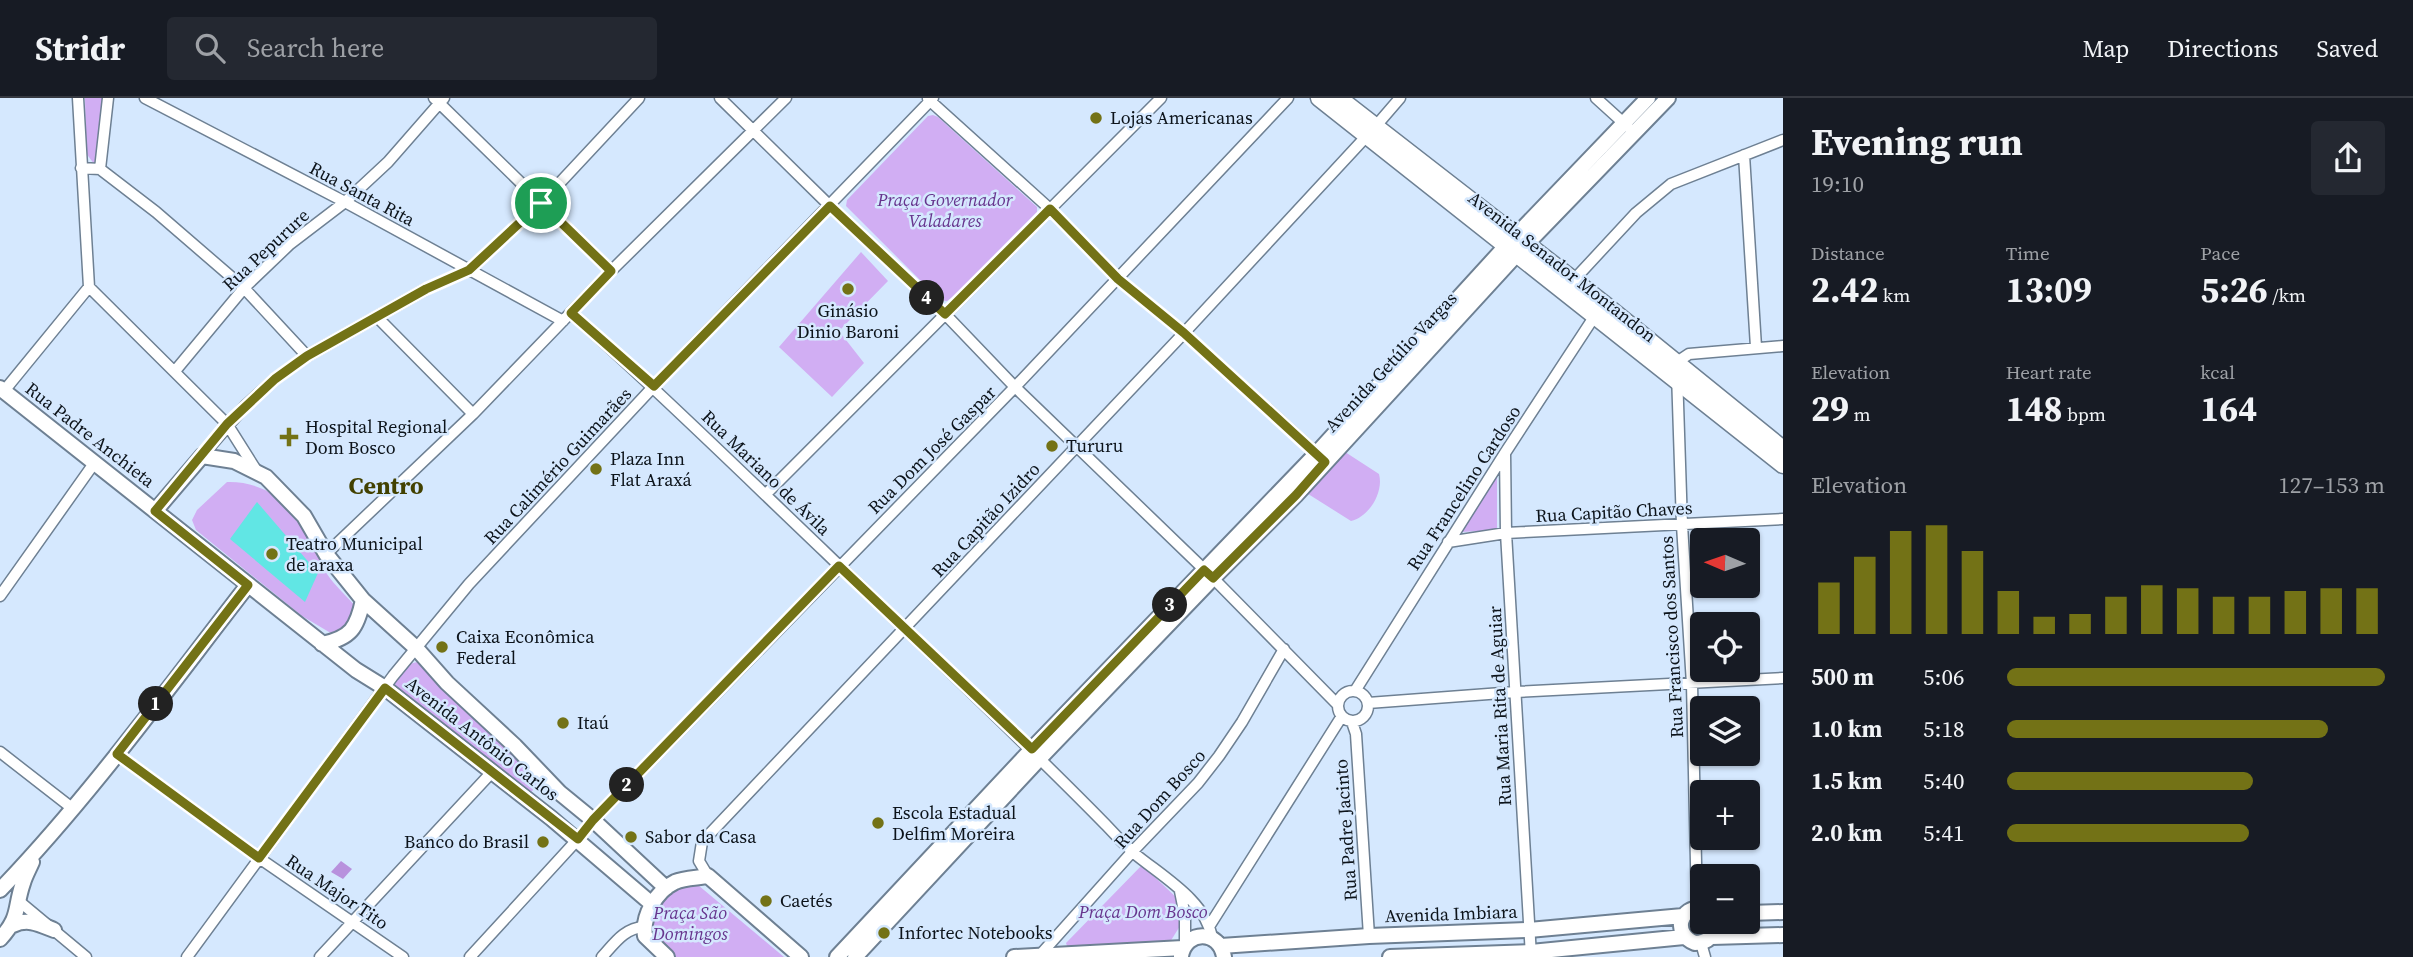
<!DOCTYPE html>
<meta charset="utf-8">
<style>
:root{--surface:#171b24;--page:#242831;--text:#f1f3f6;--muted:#9ea1a6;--line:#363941;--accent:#737216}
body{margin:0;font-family:"Source Serif 4",serif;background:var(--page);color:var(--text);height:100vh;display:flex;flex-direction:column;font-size:26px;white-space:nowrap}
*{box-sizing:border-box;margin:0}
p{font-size:23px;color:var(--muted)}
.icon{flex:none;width:38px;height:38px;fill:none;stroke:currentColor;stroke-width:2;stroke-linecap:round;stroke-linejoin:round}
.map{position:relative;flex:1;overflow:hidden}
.side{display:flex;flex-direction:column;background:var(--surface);width:630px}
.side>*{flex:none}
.needle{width:46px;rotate:272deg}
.controls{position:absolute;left:1690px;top:430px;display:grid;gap:14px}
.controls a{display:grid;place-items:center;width:70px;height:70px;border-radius:7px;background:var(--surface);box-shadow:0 2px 5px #0004;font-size:35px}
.pin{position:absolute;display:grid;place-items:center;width:60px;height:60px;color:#fff;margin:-30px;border:4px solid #fff;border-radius:50%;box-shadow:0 2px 7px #0007}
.km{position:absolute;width:35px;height:35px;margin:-18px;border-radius:50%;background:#222;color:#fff;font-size:19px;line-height:35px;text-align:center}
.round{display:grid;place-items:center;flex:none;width:74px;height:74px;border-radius:7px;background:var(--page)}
.summary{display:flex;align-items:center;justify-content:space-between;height:119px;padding:0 28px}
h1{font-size:38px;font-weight:700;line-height:52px}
.stats{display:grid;grid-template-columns:repeat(3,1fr);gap:10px;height:119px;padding:7px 28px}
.stats div{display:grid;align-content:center}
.stats b{font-size:35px;font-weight:700}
.stats small{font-size:19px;font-weight:400}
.stats p{font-size:19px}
.chart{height:196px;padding:14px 28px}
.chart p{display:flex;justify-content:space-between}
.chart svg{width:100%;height:126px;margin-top:7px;stroke:var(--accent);stroke-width:6}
ul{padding:0 28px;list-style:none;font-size:23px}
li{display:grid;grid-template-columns:112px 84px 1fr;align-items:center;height:52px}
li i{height:18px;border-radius:9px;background:var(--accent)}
header{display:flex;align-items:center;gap:42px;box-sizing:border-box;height:98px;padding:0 35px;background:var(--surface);border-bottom:2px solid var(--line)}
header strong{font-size:33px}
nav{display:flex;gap:38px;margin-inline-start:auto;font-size:24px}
.search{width:490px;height:63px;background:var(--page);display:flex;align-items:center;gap:18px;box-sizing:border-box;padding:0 24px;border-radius:7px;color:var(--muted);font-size:26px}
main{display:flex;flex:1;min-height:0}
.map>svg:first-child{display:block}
</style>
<header>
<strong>Stridr</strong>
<div class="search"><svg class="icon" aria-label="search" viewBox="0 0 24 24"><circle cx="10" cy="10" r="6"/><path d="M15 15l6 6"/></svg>Search here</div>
<nav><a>Map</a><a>Directions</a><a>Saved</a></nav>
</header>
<main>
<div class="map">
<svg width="1783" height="859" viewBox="0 0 1783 859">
<rect width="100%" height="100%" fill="#d5e8fe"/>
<path fill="#d1aef3" d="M 85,0 L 104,0 L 97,60 L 94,66 L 86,55 Z
M 933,17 L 938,19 L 1037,109 L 1037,114 L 954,198 L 947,203 L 940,202 L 846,108 L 847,102 L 928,18 Z
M 861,154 L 888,183 L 839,233 L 864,265 L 832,299 L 779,249 Z
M 1342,352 L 1379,376 C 1384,394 1369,419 1351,423 L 1305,394 Z
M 1497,378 L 1497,432 L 1461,434 Z
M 227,384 C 261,383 289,402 307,431 C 315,445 318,463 327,476 C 335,488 347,498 356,509 L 356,518 L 337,537 L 329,534 L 302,518 L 196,432 L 192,422 L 197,412 Z
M 417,564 L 542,683 L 528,697 L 393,594 L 394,585 L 406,567 Z
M 1142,767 L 1179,802 L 1180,828 L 1170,844 L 1068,851 L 1066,845 Z
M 686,785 L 698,787 L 784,859 L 674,859 L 655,841 L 650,833 L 651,815 L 679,787 Z"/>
<path fill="#b891dd" d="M 341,763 L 352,771 L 343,781 L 331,774 Z"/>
<path fill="#61e6e4" d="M 257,404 L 318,475 L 305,504 L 230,441 Z"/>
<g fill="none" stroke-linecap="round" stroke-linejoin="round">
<defs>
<path id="minor" d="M 78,0 L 89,189 L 227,326 L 256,372
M 145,0 L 345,104 L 563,223
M 434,0 L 611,173
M 720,0 L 830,108 L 945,216 L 1015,289 L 1213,480 L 1338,607
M 1596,0 L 1628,29
M 928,1 L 1050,111 L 1118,181 L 1184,235 L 1320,359
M 1744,57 L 1756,249
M 81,70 L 100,71 L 156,114 L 244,190 L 307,258
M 100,71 L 108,0
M 1571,185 L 1636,115 L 1671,86 L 1783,42
M 571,215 C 658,292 741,374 825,454 C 919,545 1014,633 1106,727 C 1115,737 1125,747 1135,756 C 1163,779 1206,803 1212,840
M 378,220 L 473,316
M 175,273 L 244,190 L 290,146 L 345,104 L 388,64 L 444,0
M 4,293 L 89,189
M 1505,355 L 1506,435 L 1531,858
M 202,358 L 246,307 L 275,281 L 307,258 L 426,191 L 469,172 L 541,105 L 639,0
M 766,396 L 1161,0
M 1448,444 L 1506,435 L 1783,421
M 326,456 L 473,316 L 611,173 L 786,0
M 0,498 L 95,364
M1338 608a15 15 0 1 1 30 0a15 15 0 1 1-30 0Z
M 1355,593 L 1505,355 L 1596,216
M 1368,605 L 1515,594 L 1783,580
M 1352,624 L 1356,636 L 1369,838
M 0,654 L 72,710
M 117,656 L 259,760 L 403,859
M 708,778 L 699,763 L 702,744 L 1184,235 L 1375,29 L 1400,0
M 1180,793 L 1185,818 L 1185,846
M 20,804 L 86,859
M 1697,809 L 1692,586 L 1682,427 L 1677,275 L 1680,262 L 1689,256 L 1783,248
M 1210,827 L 1342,618
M 1701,845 L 1705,859
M 1040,857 L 1132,754 L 1198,685 L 1219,658 L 1242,624 L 1284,551
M 187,859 L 393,578 L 469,486 L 654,288 L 933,0
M 320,859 L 492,674
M 470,859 L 578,741 L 593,722 L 1015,289 L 1288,0
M 602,859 C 614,846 624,830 644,829"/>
<path id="secondary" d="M 0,290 L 356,572 L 385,590 L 551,720 L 653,807
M 155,413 L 202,358 L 234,363 L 266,379 L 304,418 L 326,456 L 363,502 L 416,550 L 447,585 L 515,648 L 560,695 L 593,722 L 666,790
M 322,546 C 351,540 357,530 363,502
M 0,792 C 91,697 168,590 248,487
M 1703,810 C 1679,808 1672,836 1695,845 C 1708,845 1716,837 1715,824
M 1748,815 L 1783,814
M 13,827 C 28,820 39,826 54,832
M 1712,839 L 1783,837
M 0,841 C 21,818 14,811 23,785 C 25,778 29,771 32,764
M 1221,848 L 1369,838 L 1529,832 L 1683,818
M 1181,858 C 1186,831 1220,832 1224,859
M 667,859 L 645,838 C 642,818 656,793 675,784 C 684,780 698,780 708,778 L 801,859
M 837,859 L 1032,651 L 1316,356 L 1505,149 L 1648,0
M 855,859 L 1040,660 L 1213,480 L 1296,397 L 1516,157 L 1668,0
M 1014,859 L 1183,850
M 1390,859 L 1531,854 L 1684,839"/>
<path id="trunk" d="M 1319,0 L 1783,367
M 1339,0 L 1603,205 L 1783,351"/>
</defs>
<use href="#minor" stroke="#6e8093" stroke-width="13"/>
<use href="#secondary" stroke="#6e8093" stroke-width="18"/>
<use href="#trunk" stroke="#6e8093" stroke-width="19"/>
<use href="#minor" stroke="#fff" stroke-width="10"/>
<use href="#secondary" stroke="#fff" stroke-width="14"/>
<use href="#trunk" stroke="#fff" stroke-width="16"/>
</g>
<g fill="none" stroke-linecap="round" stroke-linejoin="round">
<defs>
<path id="route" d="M 541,105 L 611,173 L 571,215 L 654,288 L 830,108 L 945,216 L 1050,111 L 1118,181 L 1184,235 L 1325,364 L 1296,397 L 1213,480 L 1204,472 L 1032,651 L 839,468 L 593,722 L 578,741 L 385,590 L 259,760 L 117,656 L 248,487 L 155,413 L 227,326 L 275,281 L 307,258 L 426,191 L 469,172 Z"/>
</defs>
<use href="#route" stroke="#fff" stroke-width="14"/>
<use href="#route" stroke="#737216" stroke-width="9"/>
</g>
<g fill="#737216" stroke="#d5e8fe" stroke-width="2.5">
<circle cx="1096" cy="20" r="7"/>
<circle cx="848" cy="191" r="7"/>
<path d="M285.5 328.5h7v7h7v7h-7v7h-7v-7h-7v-7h7z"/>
<circle cx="1052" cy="348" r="7"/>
<circle cx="596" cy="371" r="7"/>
<circle cx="272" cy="456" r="7"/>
<circle cx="442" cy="549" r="7"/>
<circle cx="563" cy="625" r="7"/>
<circle cx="878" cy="725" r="7"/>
<circle cx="631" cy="739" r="7"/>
<circle cx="543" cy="744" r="7"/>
<circle cx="766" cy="803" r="7"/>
<circle cx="884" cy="835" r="7"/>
</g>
<g text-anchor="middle" stroke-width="5" stroke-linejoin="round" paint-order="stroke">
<g font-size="18" fill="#0c131a" stroke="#d5e8fe" text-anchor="start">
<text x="1110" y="26">Lojas Americanas</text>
<text x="848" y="219" text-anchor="middle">Ginásio<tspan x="848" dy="21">Dinio Baroni</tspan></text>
<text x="305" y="335">Hospital Regional<tspan x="305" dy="21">Dom Bosco</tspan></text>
<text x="1066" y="354">Tururu</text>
<text x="610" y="367">Plaza Inn<tspan x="610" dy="21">Flat Araxá</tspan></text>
<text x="286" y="452">Teatro Municipal<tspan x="286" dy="21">de araxa</tspan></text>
<text x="456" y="545">Caixa Econômica<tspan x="456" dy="21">Federal</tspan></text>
<text x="577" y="631">Itaú</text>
<text x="892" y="721">Escola Estadual<tspan x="892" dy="21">Delfim Moreira</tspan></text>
<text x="645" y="745">Sabor da Casa</text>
<text x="529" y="750" text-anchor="end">Banco do Brasil</text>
<text x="780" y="809">Caetés</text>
<text x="898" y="841">Infortec Notebooks</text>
</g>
<g font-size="18" fill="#0c131a" stroke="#d5e8fe">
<text transform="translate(362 96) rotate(28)" y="6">Rua Santa Rita</text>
<text transform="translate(266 152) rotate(-43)" y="6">Rua Pepurure</text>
<text transform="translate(1562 169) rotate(38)" y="6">Avenida Senador Montandon</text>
<text transform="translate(1391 264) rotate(-47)" y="6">Avenida Getúlio Vargas</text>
<text transform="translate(90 337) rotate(38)" y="6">Rua Padre Anchieta</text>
<text transform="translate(932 352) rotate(-45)" y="6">Rua Dom José Gaspar</text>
<text transform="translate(558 368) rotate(-47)" y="6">Rua Calimério Guimarães</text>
<text transform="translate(766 375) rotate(44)" y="6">Rua Mariano de Ávila</text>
<text transform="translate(1464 390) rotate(-57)" y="6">Rua Francelino Cardoso</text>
<text transform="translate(1614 414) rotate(-3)" y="6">Rua Capitão Chaves</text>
<text transform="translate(986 422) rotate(-47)" y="6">Rua Capitão Izidro</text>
<text transform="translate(1672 539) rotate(-93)" y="6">Rua Francisco dos Santos</text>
<text transform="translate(1500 608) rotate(-93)" y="6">Rua Maria Rita de Aguiar</text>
<text transform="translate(482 641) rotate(38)" y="6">Avenida Antônio Carlos</text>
<text transform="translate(1160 701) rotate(-48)" y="6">Rua Dom Bosco</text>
<text transform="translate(1346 732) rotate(-94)" y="6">Rua Padre Jacinto</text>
<text transform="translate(337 794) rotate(34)" y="6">Rua Major Tito</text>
<text transform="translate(1451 816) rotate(-2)" y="6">Avenida Imbiara</text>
</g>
<g font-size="18" font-style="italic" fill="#67358e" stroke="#d5e8fe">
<text x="945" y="108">Praça Governador<tspan x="945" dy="21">Valadares</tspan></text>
<text x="1143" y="820">Praça Dom Bosco</text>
<text x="690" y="821">Praça São<tspan x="690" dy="21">Domingos</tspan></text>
</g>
<g font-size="24" font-weight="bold" fill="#424100" stroke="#d5e8fe">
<text x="386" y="396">Centro</text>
</g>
</g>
</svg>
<div class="controls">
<a><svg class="needle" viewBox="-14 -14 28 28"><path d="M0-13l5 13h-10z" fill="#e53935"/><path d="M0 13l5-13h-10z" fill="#9ea1a6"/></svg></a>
<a><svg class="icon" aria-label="locate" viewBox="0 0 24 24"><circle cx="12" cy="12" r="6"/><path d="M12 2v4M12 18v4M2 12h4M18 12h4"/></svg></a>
<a><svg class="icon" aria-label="layers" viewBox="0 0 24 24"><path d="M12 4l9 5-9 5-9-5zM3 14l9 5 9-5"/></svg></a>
<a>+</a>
<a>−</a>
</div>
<div class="pin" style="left:541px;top:105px;background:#1e9e55"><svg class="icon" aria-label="arrive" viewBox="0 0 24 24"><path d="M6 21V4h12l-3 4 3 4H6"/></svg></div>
<b class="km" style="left:156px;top:606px">1</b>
<b class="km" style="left:627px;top:687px">2</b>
<b class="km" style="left:1170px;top:507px">3</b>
<b class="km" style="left:927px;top:200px">4</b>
</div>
<section class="side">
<div class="summary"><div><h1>Evening run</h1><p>19:10</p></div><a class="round"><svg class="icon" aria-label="share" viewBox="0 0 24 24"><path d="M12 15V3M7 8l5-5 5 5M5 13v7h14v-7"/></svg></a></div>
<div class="stats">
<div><p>Distance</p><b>2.42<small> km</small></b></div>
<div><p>Time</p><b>13:09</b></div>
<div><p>Pace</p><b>5:26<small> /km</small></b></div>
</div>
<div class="stats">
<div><p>Elevation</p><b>29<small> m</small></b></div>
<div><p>Heart rate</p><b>148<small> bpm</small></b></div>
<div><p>kcal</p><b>164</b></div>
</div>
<div class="chart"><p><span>Elevation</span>127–153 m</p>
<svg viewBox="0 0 160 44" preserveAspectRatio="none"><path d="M5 44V26M15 44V17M25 44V8M35 44V6M45 44V15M55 44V29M65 44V38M75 44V37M85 44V31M95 44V27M105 44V28M115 44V31M125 44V31M135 44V29M145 44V28M155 44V28"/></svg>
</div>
<ul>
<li><b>500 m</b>5:06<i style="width:100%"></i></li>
<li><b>1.0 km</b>5:18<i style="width:85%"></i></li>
<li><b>1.5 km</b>5:40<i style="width:65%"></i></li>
<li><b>2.0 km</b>5:41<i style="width:64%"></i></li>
</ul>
</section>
</main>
